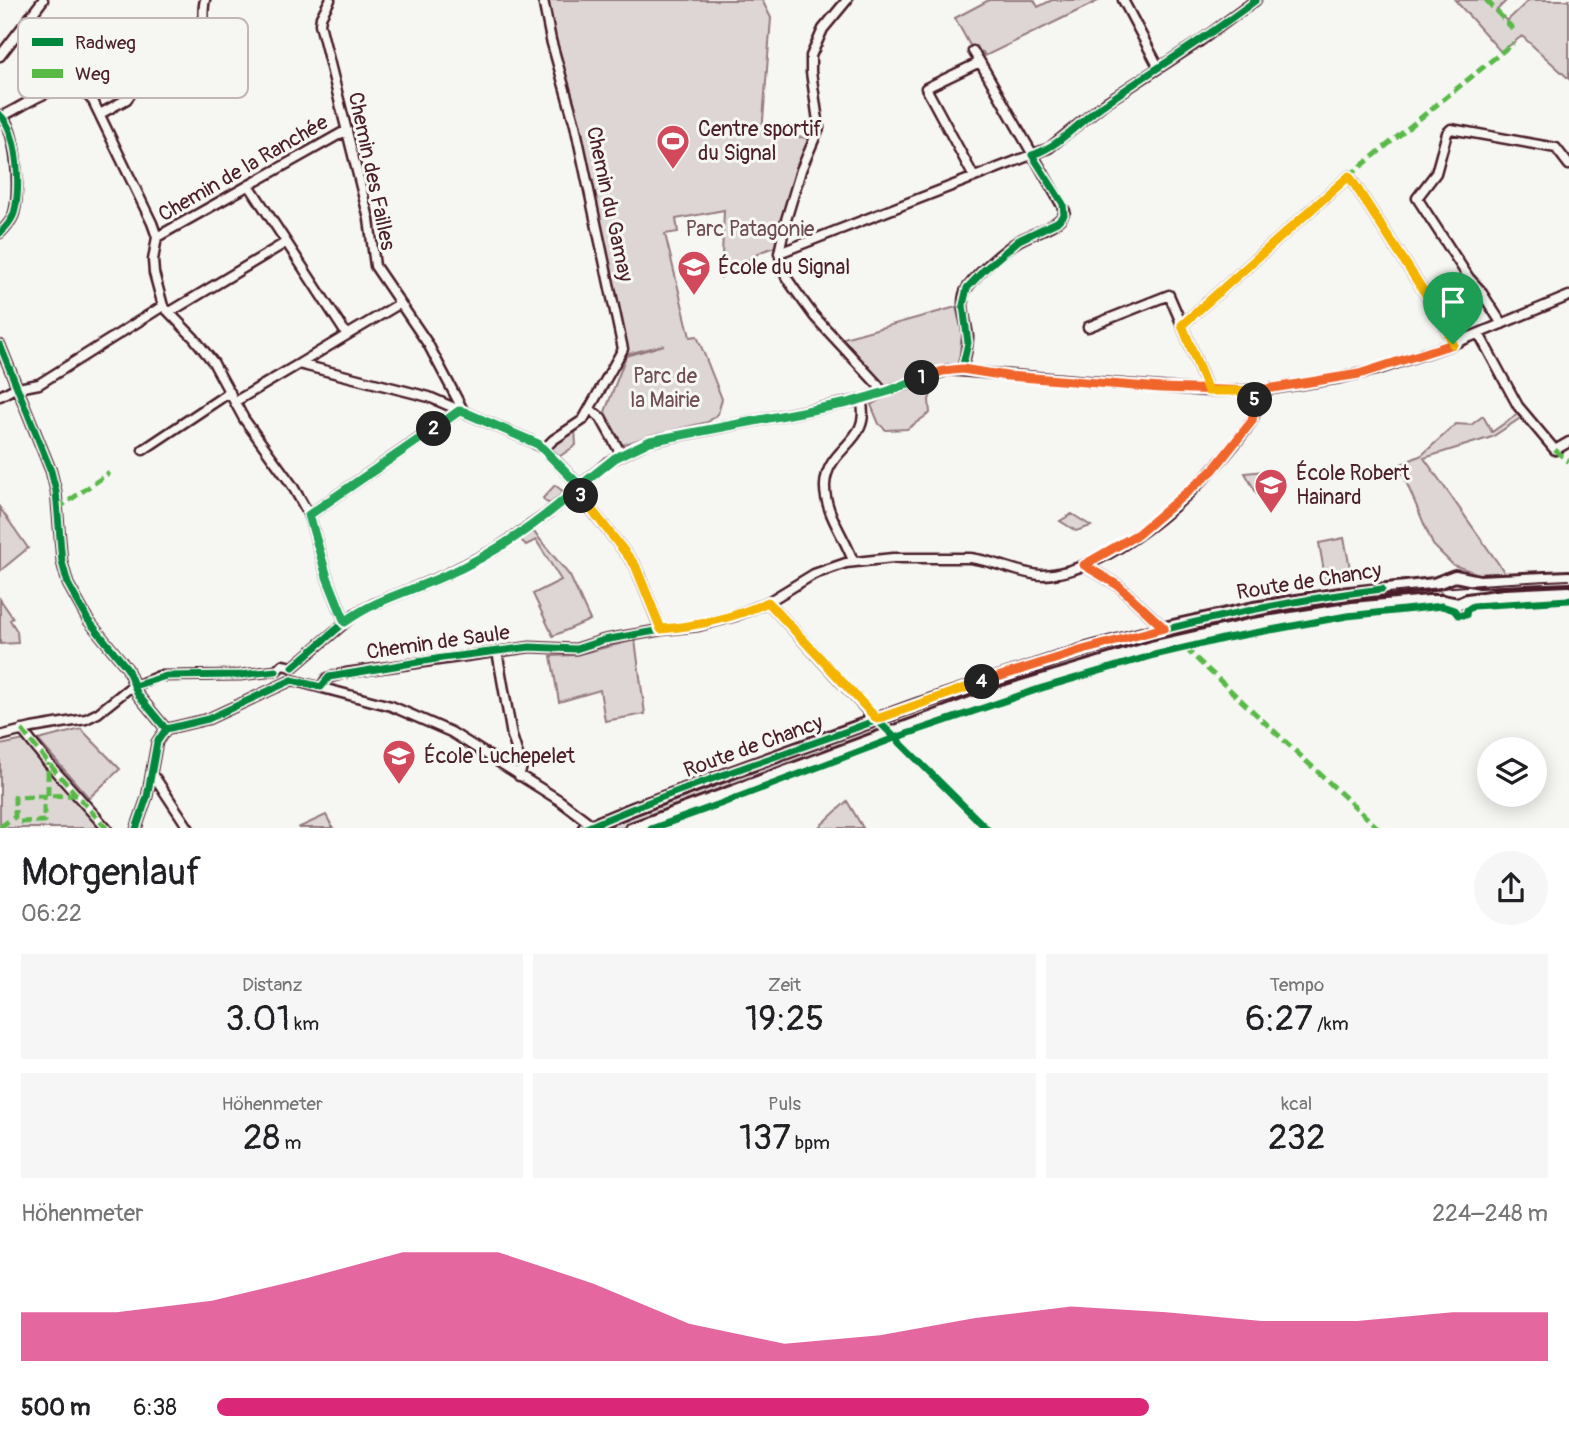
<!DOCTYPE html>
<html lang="de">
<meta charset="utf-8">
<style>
:root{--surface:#fff;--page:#f6f6f6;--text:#202124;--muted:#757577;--accent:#db2777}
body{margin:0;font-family:Pangolin,sans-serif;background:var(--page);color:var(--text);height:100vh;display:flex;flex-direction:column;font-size:26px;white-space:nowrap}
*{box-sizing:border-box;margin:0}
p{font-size:23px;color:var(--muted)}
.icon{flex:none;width:38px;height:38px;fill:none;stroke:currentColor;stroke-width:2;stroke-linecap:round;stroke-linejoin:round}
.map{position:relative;height:828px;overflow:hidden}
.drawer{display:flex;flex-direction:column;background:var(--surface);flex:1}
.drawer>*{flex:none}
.controls{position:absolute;left:1477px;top:737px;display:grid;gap:14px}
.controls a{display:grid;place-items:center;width:70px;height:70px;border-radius:50%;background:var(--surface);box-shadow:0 4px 18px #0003;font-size:35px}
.pin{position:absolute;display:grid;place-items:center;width:60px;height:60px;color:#fff;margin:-72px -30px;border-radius:50% 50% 50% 0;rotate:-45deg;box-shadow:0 0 7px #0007}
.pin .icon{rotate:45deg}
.km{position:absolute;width:35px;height:35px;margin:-18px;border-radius:50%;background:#222;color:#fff;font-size:19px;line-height:35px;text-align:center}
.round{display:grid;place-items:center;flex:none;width:74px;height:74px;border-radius:37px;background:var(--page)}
.headline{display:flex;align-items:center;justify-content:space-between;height:119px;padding:0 21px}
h1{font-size:38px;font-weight:600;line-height:52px}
.metrics{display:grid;grid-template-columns:repeat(3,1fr);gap:10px;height:119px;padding:7px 21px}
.metrics div{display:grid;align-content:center;border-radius:0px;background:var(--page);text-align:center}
.metrics b{font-size:35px;font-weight:600}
.metrics small{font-size:19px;font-weight:400}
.metrics p{font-size:19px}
.chart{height:196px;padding:14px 21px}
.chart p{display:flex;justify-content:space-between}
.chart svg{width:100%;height:126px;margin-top:7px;fill:var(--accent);opacity:.7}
ul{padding:0 21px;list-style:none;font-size:23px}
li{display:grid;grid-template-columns:112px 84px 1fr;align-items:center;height:52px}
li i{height:18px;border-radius:9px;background:var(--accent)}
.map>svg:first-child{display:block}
</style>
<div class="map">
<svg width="1569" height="829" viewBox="0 0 1569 829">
<rect width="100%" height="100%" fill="#f6f6f2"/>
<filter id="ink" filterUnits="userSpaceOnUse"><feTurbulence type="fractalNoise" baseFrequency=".0143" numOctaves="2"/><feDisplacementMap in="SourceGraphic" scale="14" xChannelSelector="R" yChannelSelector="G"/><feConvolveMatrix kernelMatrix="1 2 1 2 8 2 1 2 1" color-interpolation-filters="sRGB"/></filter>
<g filter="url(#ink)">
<path fill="#ddd6d5" stroke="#947a80" stroke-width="2" d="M 546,0 L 762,0 L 771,18 L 762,133 L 809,138 L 775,247 L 763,251 L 721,277 L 724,210 L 676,219 L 678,232 L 665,234 L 690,337 L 697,336 L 722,399 L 718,414 L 708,422 L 653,435 L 622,445 L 605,412 L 626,356 L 664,345 L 627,354 Z
M 989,0 L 1034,0 L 1038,7 L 1052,0 L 1100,0 L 985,56 L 983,52 L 973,51 L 955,18 Z
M 1455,0 L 1507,0 L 1496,11 L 1507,21 L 1529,0 L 1569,0 L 1569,79 L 1522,36 L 1501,52 Z
M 956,307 L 962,332 L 959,363 L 928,382 L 931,394 L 929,400 L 930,413 L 907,429 L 886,430 L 879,424 L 871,405 L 884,397 L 840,339 Z
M 1519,413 L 1522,417 L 1492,437 L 1424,458 L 1505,573 L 1479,574 L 1453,565 L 1433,545 L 1399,465 L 1422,455 L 1456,424 L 1471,425 L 1483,416 L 1492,432 Z
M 575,429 L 576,445 L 556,459 L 547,450 L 549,446 Z
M 1264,471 L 1280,484 L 1277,499 L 1257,494 L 1245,473 Z
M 574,484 L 579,486 L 556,506 L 546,502 L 543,498 L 555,485 L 565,493 Z
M 0,508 L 28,548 L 0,571 Z
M 1072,514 L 1091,526 L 1076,531 L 1060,521 Z
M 533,531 L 570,576 L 590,620 L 553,636 L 533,594 L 561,580 L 536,540 L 526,545 L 520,539 Z
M 1344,538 L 1351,573 L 1325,577 L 1319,543 Z
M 1569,579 L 1569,589 L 1484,594 L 1484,591 L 1535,587 L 1535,585 L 1474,587 L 1473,584 Z
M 1440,586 L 1441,597 L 1157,643 L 1154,633 L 1296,603 Z
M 0,599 L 13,618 L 10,620 L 17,631 L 18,643 L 0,644 Z
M 635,640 L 645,714 L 605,721 L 600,690 L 559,702 L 551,656 L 575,655 Z
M 1148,642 L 1149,645 L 897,726 L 893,716 L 1082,653 L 1085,660 Z
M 877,722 L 885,730 L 624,828 L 609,828 L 610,823 Z
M 81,729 L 120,769 L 89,798 L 38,740 Z
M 24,740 L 101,828 L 0,828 L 0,745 Z
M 847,801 L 863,828 L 818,828 Z
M 326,815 L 333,828 L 298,828 Z"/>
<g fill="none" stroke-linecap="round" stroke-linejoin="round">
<defs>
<path id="minor" d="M 330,0 L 321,17 L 320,24 L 369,219 L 375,266 L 428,344 L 464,412
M 543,0 L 551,40 L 575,125 L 623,349 L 583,420 L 553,440 L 544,449
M 847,0 L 823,29 L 811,56 L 811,72 L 819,128 L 801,170 L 786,220 L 779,253 L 786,277 L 795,290 L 814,316 L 878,385 L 882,393
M 1123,0 L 1159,68
M 973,51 L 980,62 L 926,88 L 974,177
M 0,56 L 43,0
M 100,114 L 127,99 L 145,74 L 199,37 C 207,26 201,13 205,0
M 0,117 C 26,107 67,68 93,101 L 152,223 L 157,237 L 153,260 L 154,273 L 163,306 L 194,338 L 213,362 L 244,419 L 292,485 L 309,515 L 327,577 L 345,622
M 249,185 L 347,335 L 399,304
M 0,233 C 5,228 10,223 13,216 C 21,196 17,130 1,115
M 157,237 L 347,130
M 779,253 L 1049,148 L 1105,103 L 1200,41 L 1256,0
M 170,312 L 285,243
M 1502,324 L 1480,290 L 1469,278 L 1417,198 L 1436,173 L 1447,133 L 1451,129 L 1556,148 L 1569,165
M 1088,327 L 1169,295 L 1182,325
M 1479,334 L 1518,406 L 1555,450 L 1569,442
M 0,345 L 51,471 L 56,491 L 62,562 L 68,584 L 88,620 L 127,668 L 138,695 L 166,729
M 299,364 L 347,335
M 962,369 C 965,359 968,348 968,337 C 967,322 958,302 967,288 C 980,271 1002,251 1020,240 C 1033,232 1060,227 1065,211 L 980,62
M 1208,391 L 1182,325 L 1349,176 L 1443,321 L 1453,344
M 0,396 L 13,389 L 39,384 L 163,306
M 236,401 L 299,364 L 429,397 L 531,441 L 544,449 L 580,486
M 590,409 L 601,418 L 621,454
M 143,450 L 230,392
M 576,490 L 635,565 L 661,630
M 309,515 L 459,411
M 853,561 C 845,537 824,512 825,485 C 827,446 873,442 861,400
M 1084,565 L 1119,586 L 1164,628
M 768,602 L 867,710 L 869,717 L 866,724
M 497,651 L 512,736 L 522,767 L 519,776
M 293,667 L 355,614 L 374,604 L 443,576 L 496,549 L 547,514 L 608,462 L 650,441 L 861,400 L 948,370 L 1208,391 L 1264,390 L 1340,378 L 1376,370 L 1453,344 L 1569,296
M 276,671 L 282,665 L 293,667
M 292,680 L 391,706 L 451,732 L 559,800 L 592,825
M 321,687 L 327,678 L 346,673 L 530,647 L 576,649 L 604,640 L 661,630 L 698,626 L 735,616 L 768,602 L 814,574 L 846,563 L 893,558 L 969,558 C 994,560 1021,575 1042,575 C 1114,573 1214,478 1252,421 L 1255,412 L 1254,391
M 166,729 L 208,719 L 292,680
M 22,730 L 48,763 L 107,829
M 0,736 L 32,728 L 86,719 L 98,713 L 128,689 L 159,676 L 240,675 L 276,671
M 152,775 L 156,779 L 189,829
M 136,829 L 147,797 L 157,742 L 166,729"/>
<path id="major" d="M 584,829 L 632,809 L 919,704 L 1083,650 L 1164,628 L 1254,608 L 1340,594 L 1434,584 L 1455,576 L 1479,581 L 1569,577
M 631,829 L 990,696 L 1152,647 L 1254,624 L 1353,608 L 1429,601 L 1443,601 L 1458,604 L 1467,600 L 1505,595 L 1569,592"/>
</defs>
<use href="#minor" stroke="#4a1f2b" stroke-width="13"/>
<use href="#major" stroke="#4a1f2b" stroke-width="16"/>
<use href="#minor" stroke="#f6f6f2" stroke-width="8"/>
<use href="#major" stroke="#f6f6f2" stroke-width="10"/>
<path stroke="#4a1f2b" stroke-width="2" d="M 599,829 C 792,757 984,674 1185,627 C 1312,597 1439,586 1569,580"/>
<path stroke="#58b947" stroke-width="5" stroke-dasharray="10 5" stroke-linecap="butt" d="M 1486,0 L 1514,30
M 1349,176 L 1513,43
M 1555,450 L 1569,462
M 576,490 L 635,565 L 661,630
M 57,509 L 109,473
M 1185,648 L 1379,829
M 22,730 L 48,763 L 107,829
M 48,795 L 48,763
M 20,822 L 44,821 L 44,796
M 0,827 L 15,817 L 15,797 L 77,795"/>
<defs>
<path id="cycleway" d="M 0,115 C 18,131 22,194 13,216 C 10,223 5,228 0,233
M 0,345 L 51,471 L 56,491 L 62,562 L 68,584 L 88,620 L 127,668 L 138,695 L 166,729
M 293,667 L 345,622 L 367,607 L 443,576 L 507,543 L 550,512 L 600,468 L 633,448 L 669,436 L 861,400 L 938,372 L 962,369 L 968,343 L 963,305 L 967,288 L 984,270 L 1019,240 L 1057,222 L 1064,215 L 1063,204 L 1032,155 C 1061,146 1081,119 1106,103 C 1156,68 1208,37 1256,0
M 292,680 L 321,687 L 329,677 L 442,658 L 530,647 L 576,649 L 604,640 L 661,630 L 698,626 L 735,616 L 768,602 L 858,701 L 987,829
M 134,686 L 166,676 L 240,675 L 276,671
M 166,729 L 208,719 L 292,680
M 136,829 L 147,797 L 157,742 L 166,729
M 584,829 C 670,791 759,763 847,731 C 1025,665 1192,612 1382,589
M 651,829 L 720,804 L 892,739 L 1042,688 L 1154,655 L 1227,638 L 1347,616 L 1442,606 L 1454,610 L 1458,615 L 1466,615 L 1467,610 L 1473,606 L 1569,600"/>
</defs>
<use href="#cycleway" stroke="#f6f6f2" stroke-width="11"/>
<use href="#cycleway" stroke="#00873e" stroke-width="7"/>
</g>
</g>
<g fill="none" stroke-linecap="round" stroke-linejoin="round" filter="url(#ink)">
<defs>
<path id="split-1" d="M 922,378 L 943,371 L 962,369 L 1007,376 L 1161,388 L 1254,391 L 1359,374 L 1453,344"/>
<path id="split-2" d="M 434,429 L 459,411 L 464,412 L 538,444 L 580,486 L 615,458 L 650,441 L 848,403 L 889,391 L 922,378"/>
<path id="split-3" d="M 434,429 L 309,515 L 327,577 L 345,622 C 374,600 411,591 444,576 C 493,555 536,525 576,490 L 581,496"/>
<path id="split-4" d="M 581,496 L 635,565 L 661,629 C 699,626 734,618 768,602 L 877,719 L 982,682"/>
<path id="split-5" d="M 982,682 L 1083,650 L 1164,628 L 1119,586 L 1084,565 L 1138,534 L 1213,470 L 1252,421 L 1255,400"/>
<path id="split-6" d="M 1255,400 L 1254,391 L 1208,391 L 1182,325 L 1349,176 L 1443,321 L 1453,344"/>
</defs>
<use href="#split-1" stroke="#fff" stroke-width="14"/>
<use href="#split-2" stroke="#fff" stroke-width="14"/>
<use href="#split-3" stroke="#fff" stroke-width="14"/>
<use href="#split-4" stroke="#fff" stroke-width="14"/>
<use href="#split-5" stroke="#fff" stroke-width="14"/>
<use href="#split-6" stroke="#fff" stroke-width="14"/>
<use href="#split-1" stroke="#f0652b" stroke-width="9"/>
<use href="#split-2" stroke="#22a559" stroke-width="9"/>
<use href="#split-3" stroke="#22a559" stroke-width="9"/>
<use href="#split-4" stroke="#f5b400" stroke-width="9"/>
<use href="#split-5" stroke="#f0652b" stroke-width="9"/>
<use href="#split-6" stroke="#f5b400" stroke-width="9"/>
</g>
<defs>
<symbol id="stadium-pin" viewBox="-11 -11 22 30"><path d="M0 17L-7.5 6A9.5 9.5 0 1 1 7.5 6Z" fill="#d1495b" stroke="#f6f6f2"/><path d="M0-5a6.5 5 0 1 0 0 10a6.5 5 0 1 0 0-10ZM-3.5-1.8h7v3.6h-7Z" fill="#fff"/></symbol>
<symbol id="school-pin" viewBox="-11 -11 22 30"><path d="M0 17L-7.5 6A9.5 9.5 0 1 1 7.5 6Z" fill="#d1495b" stroke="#f6f6f2"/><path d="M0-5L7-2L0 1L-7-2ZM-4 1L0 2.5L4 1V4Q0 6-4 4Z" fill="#fff"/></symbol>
</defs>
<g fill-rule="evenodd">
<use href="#stadium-pin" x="654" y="122" width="38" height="52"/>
<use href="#school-pin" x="675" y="248" width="38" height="52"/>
<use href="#school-pin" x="1252" y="466" width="38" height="52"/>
<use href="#school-pin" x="380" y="737" width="38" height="52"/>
</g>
<g text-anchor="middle" stroke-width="6" stroke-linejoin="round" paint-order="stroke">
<g font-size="21" fill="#4a1f2b" stroke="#f6f6f2" text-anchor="start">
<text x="698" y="136">Centre sportif<tspan x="698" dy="24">du Signal</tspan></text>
<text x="718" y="274">École du Signal</text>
<text x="1296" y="480">École Robert<tspan x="1296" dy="24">Hainard</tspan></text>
<text x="424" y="763">École Luchepelet</text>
</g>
<g font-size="21" fill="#4a1f2b" stroke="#f6f6f2">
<text transform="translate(243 168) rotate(-30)" y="7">Chemin de la Ranchée</text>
<text transform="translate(372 171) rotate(78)" y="7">Chemin des Failles</text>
<text transform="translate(610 204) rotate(78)" y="7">Chemin du Gamay</text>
<text transform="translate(1309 581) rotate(-9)" y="7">Route de Chancy</text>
<text transform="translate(438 642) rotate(-8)" y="7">Chemin de Saule</text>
<text transform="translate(753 746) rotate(-20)" y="7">Route de Chancy</text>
</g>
<g font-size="21" fill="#6f4d56" stroke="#f6f6f2">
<text x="750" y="236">Parc Patagonie</text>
<text x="665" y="383">Parc de<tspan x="665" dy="24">la Mairie</tspan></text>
</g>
</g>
<rect x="18" y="18" width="230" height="80" rx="10" fill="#f6f6f2" stroke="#c2b6b6" stroke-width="2"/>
<rect x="32" y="38" width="31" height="8" fill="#00873e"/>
<rect x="32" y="69" width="31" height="9" fill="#58b947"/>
<g font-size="19" fill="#4a1f2b">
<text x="75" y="49">Radweg</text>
<text x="75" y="80">Weg</text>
</g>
</svg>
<div class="controls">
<a><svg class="icon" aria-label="layers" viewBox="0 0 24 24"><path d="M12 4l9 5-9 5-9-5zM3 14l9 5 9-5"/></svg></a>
</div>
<div class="pin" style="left:1453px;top:344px;background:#1e9e55"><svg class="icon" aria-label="arrive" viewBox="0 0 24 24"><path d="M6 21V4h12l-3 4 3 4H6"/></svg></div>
<b class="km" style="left:922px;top:378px">1</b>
<b class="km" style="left:434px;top:429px">2</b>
<b class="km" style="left:581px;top:496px">3</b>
<b class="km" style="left:982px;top:682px">4</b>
<b class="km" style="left:1255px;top:400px">5</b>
</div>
<section class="drawer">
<div class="headline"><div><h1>Morgenlauf</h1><p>06:22</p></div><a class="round"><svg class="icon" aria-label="share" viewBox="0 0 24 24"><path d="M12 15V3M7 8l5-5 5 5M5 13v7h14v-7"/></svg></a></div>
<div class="metrics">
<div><p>Distanz</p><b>3.01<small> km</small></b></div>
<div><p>Zeit</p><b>19:25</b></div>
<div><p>Tempo</p><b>6:27<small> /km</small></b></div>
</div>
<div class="metrics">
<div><p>Höhenmeter</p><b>28<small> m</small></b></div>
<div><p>Puls</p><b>137<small> bpm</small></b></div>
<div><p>kcal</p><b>232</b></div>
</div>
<div class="chart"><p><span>Höhenmeter</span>224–248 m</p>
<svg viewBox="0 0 160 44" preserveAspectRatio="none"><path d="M0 44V27L10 27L20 23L30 15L40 6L50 6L60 17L70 31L80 38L90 35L100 29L110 25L120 27L130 30L140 30L150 27L160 27V44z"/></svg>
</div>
<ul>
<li><b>500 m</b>6:38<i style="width:70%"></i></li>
</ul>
</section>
